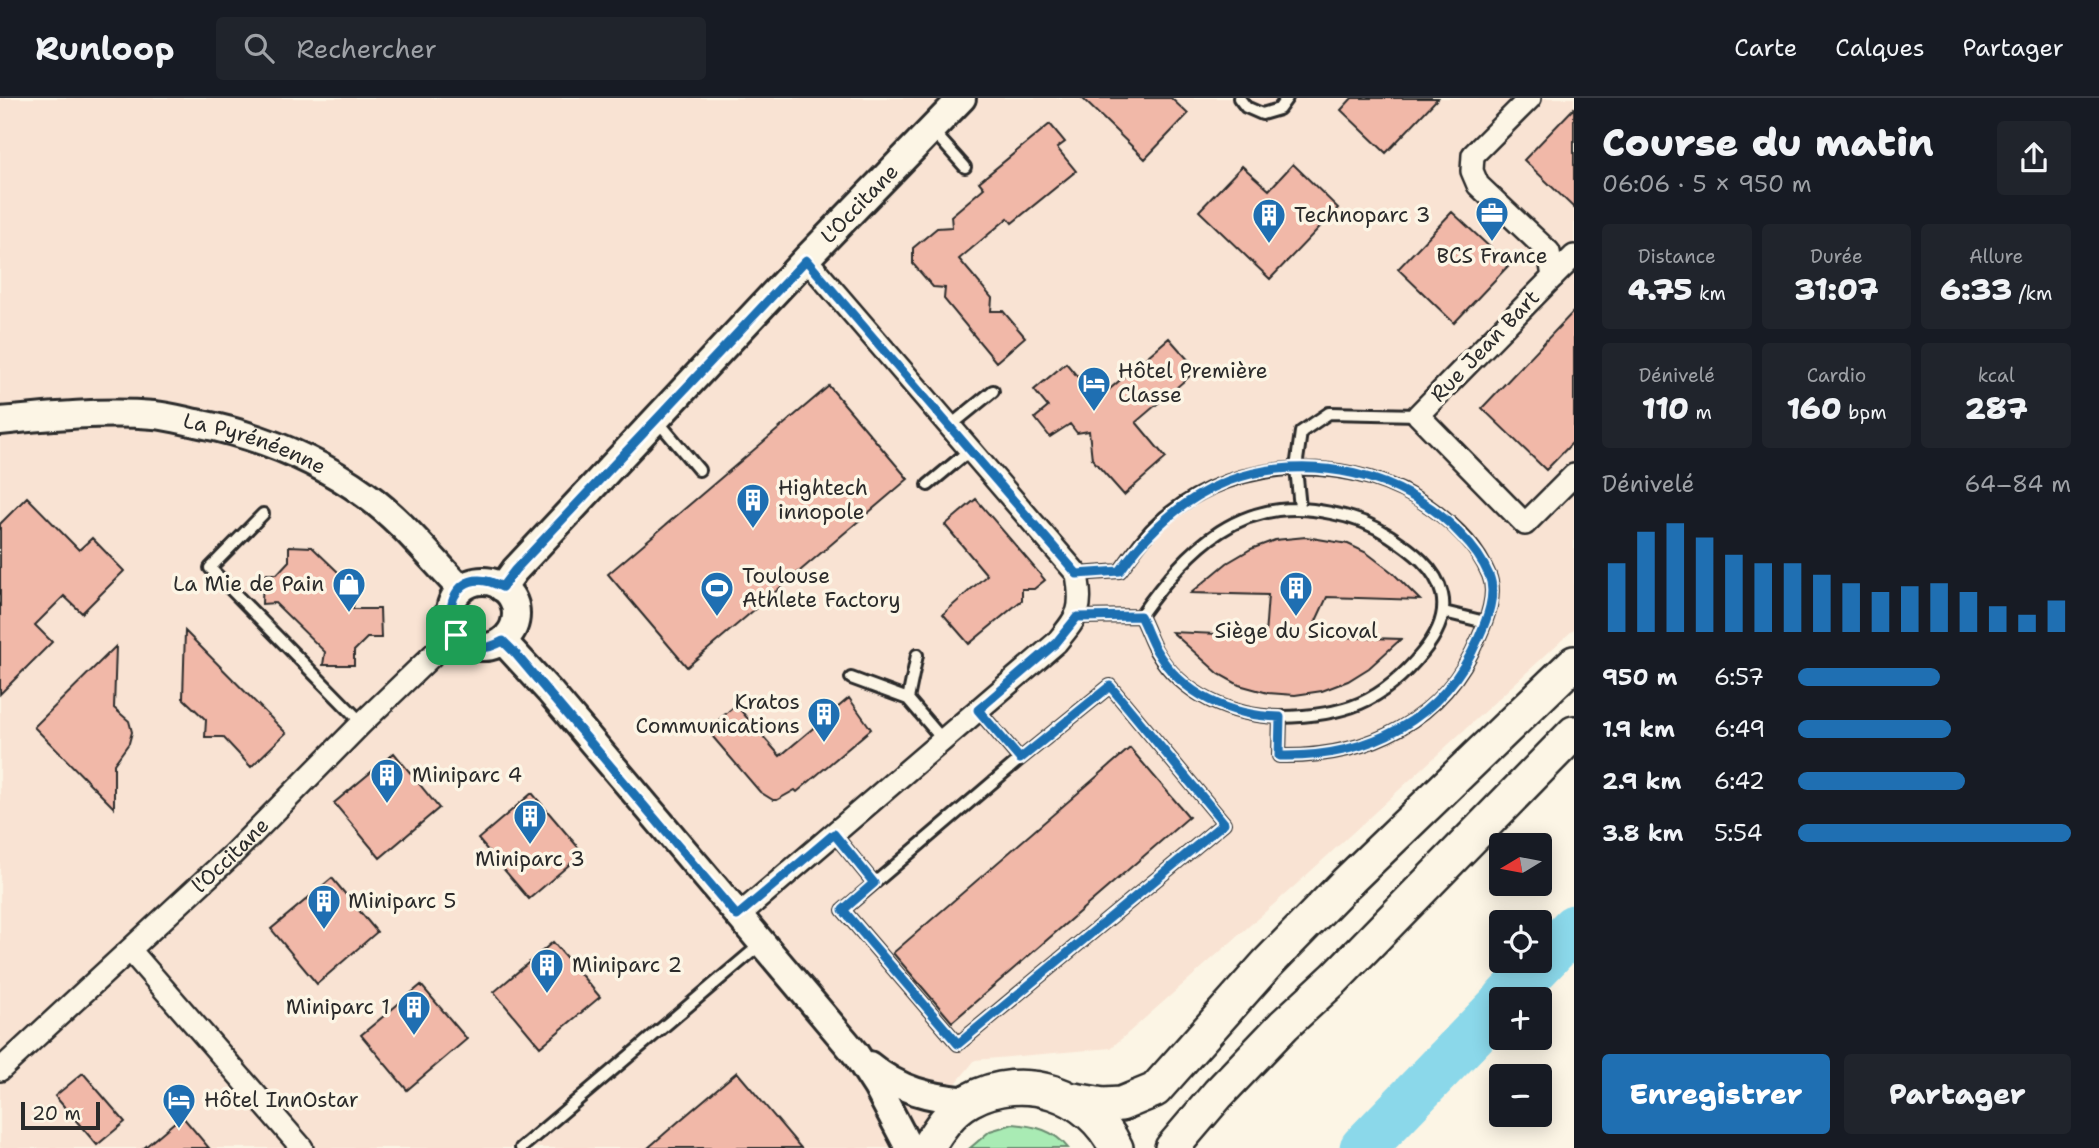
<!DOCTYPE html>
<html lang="fr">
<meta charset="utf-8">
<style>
:root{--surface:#171b24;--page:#20242c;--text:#f1f3f6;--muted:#9ea1a6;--line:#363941;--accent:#1f6fb2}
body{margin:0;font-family:"Shantell Sans",sans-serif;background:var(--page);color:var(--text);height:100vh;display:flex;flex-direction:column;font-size:26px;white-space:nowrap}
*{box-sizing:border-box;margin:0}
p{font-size:23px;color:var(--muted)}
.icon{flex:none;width:38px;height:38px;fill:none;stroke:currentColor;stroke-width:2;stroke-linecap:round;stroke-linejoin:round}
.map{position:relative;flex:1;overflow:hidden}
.details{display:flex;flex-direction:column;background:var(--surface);width:525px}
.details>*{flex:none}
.needle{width:46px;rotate:260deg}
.tools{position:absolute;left:1489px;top:735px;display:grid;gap:14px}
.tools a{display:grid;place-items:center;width:63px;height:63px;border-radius:7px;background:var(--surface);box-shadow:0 4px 18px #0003;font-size:35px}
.scale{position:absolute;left:21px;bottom:18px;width:79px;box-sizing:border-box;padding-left:7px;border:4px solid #2b2b2b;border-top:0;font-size:19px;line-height:24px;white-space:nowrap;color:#2b2b2b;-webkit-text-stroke:5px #fcf5e5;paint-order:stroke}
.pin{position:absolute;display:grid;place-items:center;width:60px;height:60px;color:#fff;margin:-30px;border-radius:14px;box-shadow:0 4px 10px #0006}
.round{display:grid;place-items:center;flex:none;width:74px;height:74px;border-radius:7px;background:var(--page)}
.summary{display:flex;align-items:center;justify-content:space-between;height:119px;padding:0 28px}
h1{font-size:38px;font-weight:800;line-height:52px}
.figures{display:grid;grid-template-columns:repeat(3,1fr);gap:10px;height:119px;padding:7px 28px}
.figures div{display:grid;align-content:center;border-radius:7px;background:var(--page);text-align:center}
.figures b{font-size:30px;font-weight:800}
.figures small{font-size:19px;font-weight:400}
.figures p{font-size:19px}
.chart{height:196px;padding:14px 28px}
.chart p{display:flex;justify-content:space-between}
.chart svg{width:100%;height:126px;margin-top:7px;stroke:var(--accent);stroke-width:6}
.cta{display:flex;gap:14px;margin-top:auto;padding:14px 28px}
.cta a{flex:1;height:80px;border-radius:7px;background:var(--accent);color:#fff;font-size:28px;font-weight:800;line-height:80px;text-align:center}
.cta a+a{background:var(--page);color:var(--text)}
ul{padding:0 28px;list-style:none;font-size:23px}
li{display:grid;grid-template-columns:112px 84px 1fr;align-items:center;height:52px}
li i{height:18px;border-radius:9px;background:var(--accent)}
header{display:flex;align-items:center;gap:42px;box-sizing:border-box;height:98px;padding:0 35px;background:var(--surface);border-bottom:2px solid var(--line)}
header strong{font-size:33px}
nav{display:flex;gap:38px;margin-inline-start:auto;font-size:24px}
.search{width:490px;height:63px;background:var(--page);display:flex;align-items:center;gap:18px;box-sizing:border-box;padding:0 24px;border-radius:7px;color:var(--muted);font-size:26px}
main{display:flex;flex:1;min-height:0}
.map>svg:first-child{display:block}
</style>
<header>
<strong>Runloop</strong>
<div class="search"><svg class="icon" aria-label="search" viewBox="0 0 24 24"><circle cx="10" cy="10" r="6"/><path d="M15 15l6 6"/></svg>Rechercher</div>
<nav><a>Carte</a><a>Calques</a><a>Partager</a></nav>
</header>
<main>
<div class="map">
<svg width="1574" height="1050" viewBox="0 0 1574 1050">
<rect width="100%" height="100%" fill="#fcf5e5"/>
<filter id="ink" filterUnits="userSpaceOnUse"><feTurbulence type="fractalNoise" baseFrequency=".0143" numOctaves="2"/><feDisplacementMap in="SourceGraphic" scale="14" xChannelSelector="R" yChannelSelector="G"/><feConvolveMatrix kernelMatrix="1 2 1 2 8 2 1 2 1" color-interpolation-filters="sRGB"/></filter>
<g filter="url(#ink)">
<path fill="#f9e3d3" d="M 0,0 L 1574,0 L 1574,531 L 1299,784 L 1111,950 L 975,962 L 903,1050 L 0,1050 Z"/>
<path fill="#a9ebb4" stroke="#6a8b70" stroke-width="2" d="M 1013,1026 C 1035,1028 1054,1032 1068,1050 L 970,1050 L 990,1033 Z"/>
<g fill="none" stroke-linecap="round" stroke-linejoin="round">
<path stroke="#8bd8ea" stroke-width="47" d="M 1506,901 L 1574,830
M 1363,1050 L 1502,906"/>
</g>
<path fill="#f1b8a8" stroke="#2b2b2b" stroke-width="2" d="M 1082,0 L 1171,0 L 1188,16 L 1145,61 Z
M 1352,0 L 1438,0 L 1386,55 L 1341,12 Z
M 1574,10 L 1574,110 L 1524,62 Z
M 1050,26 L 1065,44 L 1057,50 L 1076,73 L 1012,125 L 1008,120 L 959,161 L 992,200 L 991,213 L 1003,213 L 1025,239 L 996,264 L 944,201 L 945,190 L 933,189 L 913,166 L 913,150 L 937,130 L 952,129 L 951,118 L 984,90 L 979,84 Z
M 1293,66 L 1338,110 L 1270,181 L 1199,113 L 1242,68 L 1269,92 Z
M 1452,114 L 1509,167 L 1454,225 L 1398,171 Z
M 1574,213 L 1574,343 L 1546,372 L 1482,310 Z
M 1169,240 L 1197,272 L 1136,324 L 1166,360 L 1124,397 L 1092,361 L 1089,333 L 1077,335 L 1070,326 L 1050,339 L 1035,320 L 1048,309 L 1034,292 L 1066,265 L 1097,302 Z
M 829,288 L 908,381 L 687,569 L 608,476 Z
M 27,399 L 79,452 L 92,440 L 124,473 L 82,515 L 64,498 L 35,527 L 52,544 L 0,596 L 0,426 Z
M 976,401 L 1045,482 L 1034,491 L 1022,491 L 1022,502 L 969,546 L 943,516 L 987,477 L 945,427 Z
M 1306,439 L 1348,446 L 1367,455 L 1393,475 L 1420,502 L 1327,499 L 1309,538 L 1401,541 L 1369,570 L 1348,583 L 1322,593 L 1295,597 L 1268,595 L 1239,587 L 1219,576 L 1172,534 L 1265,538 L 1268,497 L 1191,495 L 1227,465 L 1251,451 L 1275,442 Z
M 289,448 L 312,449 L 338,474 L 355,491 L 353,511 L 380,511 L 381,540 L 367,540 L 354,553 L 354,567 L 323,567 L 325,554 L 275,505 L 262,506 L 263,476 L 277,476 L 289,463 Z
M 185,533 L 286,635 L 251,669 L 223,639 L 205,639 L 206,622 L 183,600 Z
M 116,548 L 114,610 L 129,623 L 132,634 L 129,645 L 114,666 L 114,710 L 34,629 Z
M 849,600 L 871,631 L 797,694 L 795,692 L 777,702 L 773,702 L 760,694 L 707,632 L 736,607 L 780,658 Z
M 1130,650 L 1189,719 L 952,924 L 893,855 Z
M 394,655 L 439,710 L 380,760 L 334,705 Z
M 532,695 L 583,755 L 529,801 L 478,741 Z
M 332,780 L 377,834 L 317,886 L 271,831 Z
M 553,844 L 600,899 L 540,949 L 494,894 Z
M 421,887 L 467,941 L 407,992 L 361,937 Z
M 737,974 L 801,1050 L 648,1050 L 678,1024 Z
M 83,975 L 125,1024 L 97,1047 L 55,998 Z
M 182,1018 L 209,1050 L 144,1050 Z"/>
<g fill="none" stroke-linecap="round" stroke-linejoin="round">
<defs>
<path id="service" d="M 1239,0 L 1246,9 L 1262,16 L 1279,11 L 1287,0
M 932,32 L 965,69
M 656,321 L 699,372
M 950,328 L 993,293
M 928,387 L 970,352
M 1300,410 L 1296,370 L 1301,334 L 1329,315 L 1418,317
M 263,416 L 210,470 L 362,625
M 1077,476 L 1120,473 C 1130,459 1140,444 1152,431 C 1219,362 1337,352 1418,401 C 1446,419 1476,445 1489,477 C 1497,496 1487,521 1479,539 C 1444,623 1368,660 1279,658 L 1280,619 C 1231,618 1182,597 1156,553 C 1150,542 1146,529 1140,518 L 1077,519
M 1444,514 L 1485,524
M 1140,518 C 1188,450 1242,395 1331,415 C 1353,419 1372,426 1390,438 C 1411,452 1436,470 1442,496 C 1447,517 1436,538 1423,554 C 1382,605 1344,618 1280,619
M 851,580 L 908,601 L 943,642
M 908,601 L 917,557
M 978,612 L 1020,661 L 1110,588 L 1224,725 L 958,946 L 843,812 L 1020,661
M 834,736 L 874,785
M 521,1050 L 761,846"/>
<g id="minor">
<path d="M 1530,0 L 1473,57 L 1472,73 L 1478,87 L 1549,154 L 1553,179 L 1418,317 L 1525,426 L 1574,377"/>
<path d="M 1553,179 L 1574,158"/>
<path d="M 738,818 L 1056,545 C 1079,517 1083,513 1077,476 L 806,161"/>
<path d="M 130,852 L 302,1050"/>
<path id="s1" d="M 0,972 L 232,757 L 362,625 L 441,549 L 456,537"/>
</g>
<g id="tertiary">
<path id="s2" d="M 0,323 C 51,318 103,313 154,317 C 168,318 182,322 196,325 C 258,337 315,360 366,397 C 402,423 430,459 461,491"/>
<circle cx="483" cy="516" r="33"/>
<path id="s3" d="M 502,490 L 515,472 L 806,161 L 962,0"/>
<path d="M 503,543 L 550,594 L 855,955 L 877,989 L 909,1050"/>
<path d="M 869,967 C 900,993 929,999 968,1003"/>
</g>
<path id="primary" d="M 1074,1002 L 1103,1007 L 1121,1006 L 1155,992 L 1267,866 L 1346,785 L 1574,565
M 927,1050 C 938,1032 950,1013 970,1002 C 1023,973 1090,995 1116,1050
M 1172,1050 L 1218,996 L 1284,927 L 1335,880 L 1574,635"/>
</defs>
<use href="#service" stroke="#2b2b2b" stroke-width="16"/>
<use href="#minor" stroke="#2b2b2b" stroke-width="26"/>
<use href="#tertiary" stroke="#2b2b2b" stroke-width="32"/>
<use href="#primary" stroke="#2b2b2b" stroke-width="38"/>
<use href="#service" stroke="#fcf5e5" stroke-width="10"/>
<use href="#minor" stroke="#fcf5e5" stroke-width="21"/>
<use href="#tertiary" stroke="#fcf5e5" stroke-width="26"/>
<use href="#primary" stroke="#fcf5e5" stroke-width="33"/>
</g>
</g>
<g fill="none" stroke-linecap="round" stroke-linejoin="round" filter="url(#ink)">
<defs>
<path id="route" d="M 806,162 L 1077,476 L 1120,473 C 1148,433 1182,401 1228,383 C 1308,353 1406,375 1462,438 C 1473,449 1483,463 1489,477 C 1497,496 1487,521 1479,539 C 1443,623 1368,660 1279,658 L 1280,619 C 1231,618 1182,597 1156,552 C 1150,542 1146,529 1140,518 L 1077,519 L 1056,545 L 978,612 L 1020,661 L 1110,588 L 1224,725 L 958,946 L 843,812 L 874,785 L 834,736 L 737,818 L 515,555 L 503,543 C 434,581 433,452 502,489 L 515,472 Z"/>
</defs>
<use href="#route" stroke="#fff" stroke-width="14"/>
<use href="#route" stroke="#1f6fb2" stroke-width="9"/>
</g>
<defs>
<symbol id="office-pin" viewBox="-11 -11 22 30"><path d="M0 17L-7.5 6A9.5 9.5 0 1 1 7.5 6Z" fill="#1f6fb2" stroke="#fcf5e5"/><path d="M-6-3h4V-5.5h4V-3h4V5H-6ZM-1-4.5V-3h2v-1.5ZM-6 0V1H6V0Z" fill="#fff"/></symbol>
<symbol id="building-pin" viewBox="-11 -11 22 30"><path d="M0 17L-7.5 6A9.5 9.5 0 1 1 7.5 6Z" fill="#1f6fb2" stroke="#fcf5e5"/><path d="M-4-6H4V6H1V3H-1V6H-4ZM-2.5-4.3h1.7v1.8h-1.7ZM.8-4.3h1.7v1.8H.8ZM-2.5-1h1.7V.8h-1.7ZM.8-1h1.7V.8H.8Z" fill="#fff"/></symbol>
<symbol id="hotel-pin" viewBox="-11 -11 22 30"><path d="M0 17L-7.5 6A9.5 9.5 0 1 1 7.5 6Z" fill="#1f6fb2" stroke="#fcf5e5"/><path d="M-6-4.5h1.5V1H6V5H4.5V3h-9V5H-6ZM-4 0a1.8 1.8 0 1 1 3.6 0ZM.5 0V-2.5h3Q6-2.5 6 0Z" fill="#fff"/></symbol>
<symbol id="shop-pin" viewBox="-11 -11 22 30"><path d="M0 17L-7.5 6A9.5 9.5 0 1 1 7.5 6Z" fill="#1f6fb2" stroke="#fcf5e5"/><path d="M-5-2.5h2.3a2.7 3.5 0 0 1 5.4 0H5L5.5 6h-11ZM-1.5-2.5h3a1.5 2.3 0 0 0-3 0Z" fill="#fff"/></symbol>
<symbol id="stadium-pin" viewBox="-11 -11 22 30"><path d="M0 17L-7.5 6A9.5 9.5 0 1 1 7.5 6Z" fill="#1f6fb2" stroke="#fcf5e5"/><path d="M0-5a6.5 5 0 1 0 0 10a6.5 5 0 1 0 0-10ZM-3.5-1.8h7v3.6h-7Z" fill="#fff"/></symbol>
</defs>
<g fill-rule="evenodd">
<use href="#office-pin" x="1473" y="96" width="38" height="52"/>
<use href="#building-pin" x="1250" y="98" width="38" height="52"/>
<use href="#hotel-pin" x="1075" y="266" width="38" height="52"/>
<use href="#building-pin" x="734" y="383" width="38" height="52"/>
<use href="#shop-pin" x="330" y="467" width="38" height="52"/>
<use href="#stadium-pin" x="698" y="471" width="38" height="52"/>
<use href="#building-pin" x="1277" y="471" width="38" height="52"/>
<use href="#building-pin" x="805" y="597" width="38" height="52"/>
<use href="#building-pin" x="368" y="658" width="38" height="52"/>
<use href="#building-pin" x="511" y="699" width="38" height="52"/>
<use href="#building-pin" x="305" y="784" width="38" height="52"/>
<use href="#building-pin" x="528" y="848" width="38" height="52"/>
<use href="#building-pin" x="395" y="890" width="38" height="52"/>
<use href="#hotel-pin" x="160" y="983" width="38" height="52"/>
</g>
<g text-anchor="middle" stroke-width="7" stroke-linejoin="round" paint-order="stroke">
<g font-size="21" fill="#2b2b2b" stroke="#fcf5e5">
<text dy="7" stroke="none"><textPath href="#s3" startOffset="525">L'Occitane</textPath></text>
<text transform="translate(1485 248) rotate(-46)" y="7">Rue Jean Bart</text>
<text dy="7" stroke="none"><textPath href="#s2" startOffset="259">La Pyrénéenne</textPath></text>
<text dy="7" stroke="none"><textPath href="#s1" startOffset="315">l'Occitane</textPath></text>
</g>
<g font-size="21" fill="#2b2b2b" stroke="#fcf5e5" text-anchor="start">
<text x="1294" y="124">Technoparc 3</text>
<text x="1492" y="165" text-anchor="middle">BCS France</text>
<text x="1118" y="280">Hôtel Première<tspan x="1118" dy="24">Classe</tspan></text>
<text x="778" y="397">Hightech<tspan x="778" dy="24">innopole</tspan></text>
<text x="742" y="485">Toulouse<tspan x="742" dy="24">Athlete Factory</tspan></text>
<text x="324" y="493" text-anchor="end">La Mie de Pain</text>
<text x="1296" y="540" text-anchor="middle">Siège du Sicoval</text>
<text x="800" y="611" text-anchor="end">Kratos<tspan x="800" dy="24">Communications</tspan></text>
<text x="412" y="684">Miniparc 4</text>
<text x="530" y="768" text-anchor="middle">Miniparc 3</text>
<text x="348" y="810">Miniparc 5</text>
<text x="572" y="874">Miniparc 2</text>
<text x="390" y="916" text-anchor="end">Miniparc 1</text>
<text x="204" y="1009">Hôtel InnOstar</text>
</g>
</g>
</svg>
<div class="tools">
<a><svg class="needle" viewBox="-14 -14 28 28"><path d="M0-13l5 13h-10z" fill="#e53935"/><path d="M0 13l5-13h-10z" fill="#9ea1a6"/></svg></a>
<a><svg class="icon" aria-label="locate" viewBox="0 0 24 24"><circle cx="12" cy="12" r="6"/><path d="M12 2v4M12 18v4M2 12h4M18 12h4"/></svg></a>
<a>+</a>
<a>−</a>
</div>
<div class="scale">20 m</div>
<div class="pin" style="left:456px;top:537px;background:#1e9e55"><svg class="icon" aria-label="arrive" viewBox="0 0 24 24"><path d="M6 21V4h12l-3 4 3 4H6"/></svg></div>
</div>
<section class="details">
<div class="summary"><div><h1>Course du matin</h1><p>06:06 · 5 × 950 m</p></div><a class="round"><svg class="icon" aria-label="share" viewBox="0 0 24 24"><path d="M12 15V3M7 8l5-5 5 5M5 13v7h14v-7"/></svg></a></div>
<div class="figures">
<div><p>Distance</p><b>4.75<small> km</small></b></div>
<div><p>Durée</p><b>31:07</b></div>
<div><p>Allure</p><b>6:33<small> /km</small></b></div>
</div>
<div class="figures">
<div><p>Dénivelé</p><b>110<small> m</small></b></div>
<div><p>Cardio</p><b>160<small> bpm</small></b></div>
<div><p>kcal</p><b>287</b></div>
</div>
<div class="chart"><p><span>Dénivelé</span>64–84 m</p>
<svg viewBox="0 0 160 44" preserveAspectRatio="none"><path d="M5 44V20M15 44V9M25 44V6M35 44V11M45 44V17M55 44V20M65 44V20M75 44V24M85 44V27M95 44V30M105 44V28M115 44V27M125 44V30M135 44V35M145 44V38M155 44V33"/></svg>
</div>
<ul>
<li><b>950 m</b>6:57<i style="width:52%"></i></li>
<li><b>1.9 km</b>6:49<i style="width:56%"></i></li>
<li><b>2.9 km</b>6:42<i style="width:61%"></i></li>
<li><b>3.8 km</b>5:54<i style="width:100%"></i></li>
</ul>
<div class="cta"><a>Enregistrer</a><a>Partager</a></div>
</section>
</main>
